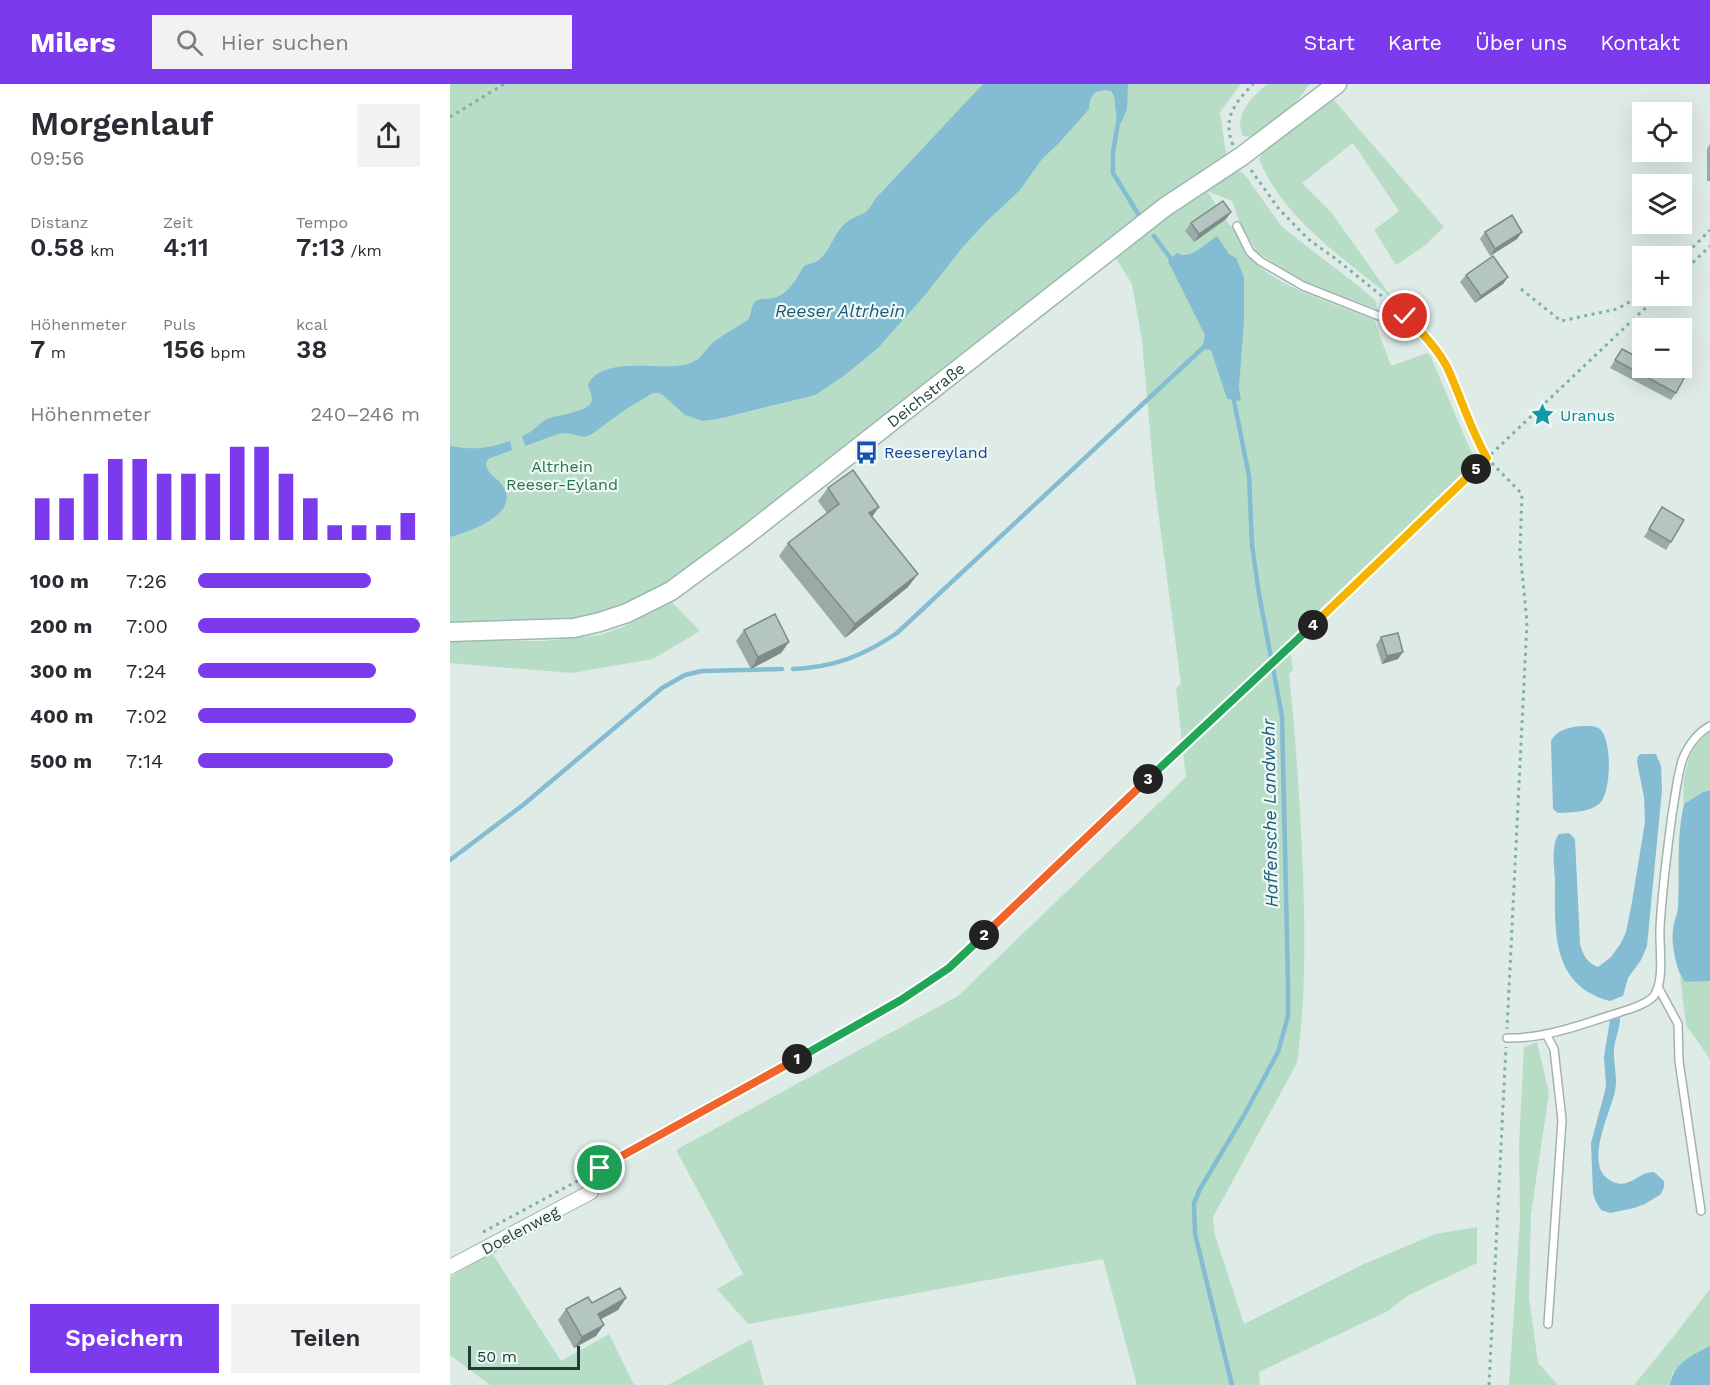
<!DOCTYPE html>
<html lang="de">
<meta charset="utf-8">
<style>
:root{--surface:#fff;--page:#f2f2f3;--text:#2b2b33;--muted:#7c7c81;--accent:#7c3aed}
body{margin:0;font-family:"Work Sans",sans-serif;background:var(--page);color:var(--text);height:100vh;display:flex;flex-direction:column;font-size:22px;white-space:nowrap}
*{box-sizing:border-box;margin:0}
p{font-size:20px;color:var(--muted)}
.icon{flex:none;width:33px;height:33px;fill:none;stroke:currentColor;stroke-width:2;stroke-linecap:round;stroke-linejoin:round}
.map{position:relative;flex:1;overflow:hidden}
.sheet{display:flex;flex-direction:column;background:var(--surface);width:450px}
.sheet>*{flex:none}
.fabs{position:absolute;left:1182px;top:18px;display:grid;gap:12px}
.fabs a{display:grid;place-items:center;width:60px;height:60px;border-radius:0px;background:var(--surface);box-shadow:0 6px 24px #0002;font-size:30px}
.scale{position:absolute;left:18px;bottom:15px;width:112px;box-sizing:border-box;padding-left:6px;border:3px solid #1f3c38;border-top:0;font-size:16px;line-height:21px;white-space:nowrap;color:#1f3c38;-webkit-text-stroke:4px #eff8f5;paint-order:stroke}
.pin{position:absolute;display:grid;place-items:center;width:51px;height:51px;color:#fff;margin:-26px;border:3px solid #fff;border-radius:50%;box-shadow:0 2px 6px #0007}
.km{position:absolute;width:30px;height:30px;margin:-15px;border-radius:50%;background:#222;color:#fff;font-size:16px;line-height:30px;text-align:center}
.round{display:grid;place-items:center;flex:none;width:63px;height:63px;border-radius:0px;background:var(--page)}
.head{display:flex;align-items:center;justify-content:space-between;height:102px;padding:0 30px}
h1{font-size:33px;font-weight:600;line-height:45px}
.metrics{display:grid;grid-template-columns:repeat(3,1fr);gap:9px;height:102px;padding:6px 30px}
.metrics div{display:grid;align-content:center}
.metrics b{font-size:26px;font-weight:600}
.metrics small{font-size:16px;font-weight:400}
.metrics p{font-size:16px}
.chart{height:168px;padding:12px 30px}
.chart p{display:flex;justify-content:space-between}
.chart svg{width:100%;height:108px;margin-top:6px;stroke:var(--accent);stroke-width:6}
.button{display:flex;gap:12px;margin-top:auto;padding:12px 30px}
.button a{flex:1;height:69px;border-radius:0px;background:var(--accent);color:#fff;font-size:24px;font-weight:600;line-height:69px;text-align:center}
.button a+a{background:var(--page);color:var(--text)}
ul{padding:0 30px;list-style:none;font-size:20px}
li{display:grid;grid-template-columns:96px 72px 1fr;align-items:center;height:45px}
li i{height:15px;border-radius:8px;background:var(--accent)}
header{display:flex;align-items:center;gap:36px;box-sizing:border-box;height:84px;padding:0 30px;background:var(--accent);color:#fff}
header strong{font-size:28px}
nav{display:flex;gap:33px;margin-inline-start:auto;font-size:21px}
.search{width:420px;height:54px;background:var(--page);display:flex;align-items:center;gap:15px;box-sizing:border-box;padding:0 21px;border-radius:0px;color:var(--muted);font-size:22px}
main{display:flex;flex:1;min-height:0}
.map>svg:first-child{display:block}
</style>
<header>
<strong>Milers</strong>
<div class="search"><svg class="icon" aria-label="search" viewBox="0 0 24 24"><circle cx="10" cy="10" r="6"/><path d="M15 15l6 6"/></svg>Hier suchen</div>
<nav><a>Start</a><a>Karte</a><a>Über uns</a><a>Kontakt</a></nav>
</header>
<main>
<section class="sheet">
<div class="head"><div><h1>Morgenlauf</h1><p>09:56</p></div><a class="round"><svg class="icon" aria-label="share" viewBox="0 0 24 24"><path d="M12 15V3M7 8l5-5 5 5M5 13v7h14v-7"/></svg></a></div>
<div class="metrics">
<div><p>Distanz</p><b>0.58<small> km</small></b></div>
<div><p>Zeit</p><b>4:11</b></div>
<div><p>Tempo</p><b>7:13<small> /km</small></b></div>
</div>
<div class="metrics">
<div><p>Höhenmeter</p><b>7<small> m</small></b></div>
<div><p>Puls</p><b>156<small> bpm</small></b></div>
<div><p>kcal</p><b>38</b></div>
</div>
<div class="chart"><p><span>Höhenmeter</span>240–246 m</p>
<svg viewBox="0 0 160 44" preserveAspectRatio="none"><path d="M5 44V27M15 44V27M25 44V17M35 44V11M45 44V11M55 44V17M65 44V17M75 44V17M85 44V6M95 44V6M105 44V17M115 44V27M125 44V38M135 44V38M145 44V38M155 44V33"/></svg>
</div>
<ul>
<li><b>100 m</b>7:26<i style="width:78%"></i></li>
<li><b>200 m</b>7:00<i style="width:100%"></i></li>
<li><b>300 m</b>7:24<i style="width:80%"></i></li>
<li><b>400 m</b>7:02<i style="width:98%"></i></li>
<li><b>500 m</b>7:14<i style="width:88%"></i></li>
</ul>
<div class="button"><a>Speichern</a><a>Teilen</a></div>
</section>
<div class="map">
<svg width="1260" height="1301" viewBox="0 0 1260 1301">
<rect width="100%" height="100%" fill="#dfebe7"/>
<path fill="#b7ddc6" d="M 0,0 L 791,0 L 770,28 L 776,70 L 747,91 L 789,87 L 795,91 L 832,143 L 911,204 L 925,216 L 927,225 L 851,196 L 807,168 L 789,137 L 782,117 L 757,107 L 780,142 L 782,142 C 787,152 792,165 800,174 C 826,203 888,221 924,236 L 941,282 L 977,269 L 981,273 L 1025,377 L 839,555 L 843,586 L 839,590 C 846,656 850,721 853,787 C 855,850 856,915 847,979 L 763,1133 L 765,1151 L 794,1240 L 914,1180 L 985,1150 L 1027,1143 L 1027,1179 L 957,1212 L 938,1227 L 809,1288 L 810,1301 L 687,1301 L 653,1175 L 298,1240 L 267,1205 L 293,1190 L 226,1066 L 508,912 L 736,693 L 726,604 L 731,600 L 705,404 L 692,257 L 682,200 L 656,159 L 227,494 C 193,513 156,532 116,536 C 78,540 38,538 0,540 Z
M 817,0 L 860,0 L 840,26 L 800,53 L 793,52 C 783,32 802,13 817,0 Z
M 883,15 L 994,143 L 973,163 L 946,181 L 924,146 L 949,127 L 903,59 L 852,99 L 881,128 L 943,215 C 894,174 834,136 809,75 L 813,68 Z
M 222,518 L 250,547 L 203,575 L 122,589 L 0,579 L 0,557 L 94,557 L 150,551 L 173,543 Z
M 1260,648 L 1260,706 L 1253,708 L 1234,720 C 1231,694 1237,664 1260,648 Z
M 1230,892 L 1235,898 L 1260,897 L 1260,975 L 1236,941 Z
M 1087,958 L 1099,1009 L 1081,1130 L 1079,1214 L 1088,1279 L 1108,1301 L 1059,1301 L 1070,1136 L 1069,1062 L 1074,963 Z
M 42,1169 L 111,1277 L 159,1250 L 184,1301 L 40,1301 L 0,1271 L 0,1193 Z
M 1260,1205 L 1260,1262 L 1222,1289 L 1220,1301 L 1184,1301 L 1224,1252 Z
M 301,1255 L 314,1301 L 218,1301 Z"/>
<path fill="#84bcd3" d="M 533,0 L 678,0 L 677,25 L 671,39 L 667,38 L 664,12 L 661,7 C 646,4 639,11 639,25 L 609,59 L 592,75 L 570,106 L 536,138 L 512,164 L 475,211 L 428,264 L 395,291 L 365,311 L 272,334 L 253,337 L 235,331 L 214,312 L 209,309 L 203,309 L 176,325 L 142,350 L 135,353 L 116,349 L 108,350 L 75,362 L 72,352 C 86,347 88,338 100,334 C 109,331 136,328 141,319 C 144,313 139,307 138,300 C 153,272 208,286 234,281 C 253,277 253,266 266,256 C 276,249 287,243 298,236 C 302,231 300,223 305,218 C 309,213 318,216 324,214 C 340,209 346,195 354,182 C 360,179 367,179 371,174 C 382,164 384,148 396,139 C 411,127 415,135 425,115 Z
M 767,152 L 779,170 L 786,174 L 794,193 L 794,236 L 789,303 L 791,317 L 777,315 L 761,266 L 752,265 L 755,251 L 718,177 L 727,169 C 740,177 756,159 767,152 Z
M 60,357 L 62,366 L 38,375 L 36,379 C 37,391 47,393 52,401 C 73,430 18,448 0,453 L 0,362 C 24,366 37,365 60,357 Z
M 1132,642 C 1137,642 1145,641 1150,645 C 1162,655 1162,709 1149,720 C 1138,729 1122,728 1108,729 L 1103,725 L 1101,658 C 1105,646 1120,643 1132,642 Z
M 1191,670 L 1206,670 L 1211,682 L 1212,706 L 1197,862 L 1191,876 L 1178,894 L 1173,912 L 1160,917 C 1100,901 1105,845 1105,795 C 1104,782 1101,760 1109,750 L 1119,749 L 1125,755 L 1130,860 C 1133,871 1137,879 1148,883 L 1161,873 L 1171,859 L 1176,848 L 1182,818 L 1195,738 L 1194,713 L 1187,678 L 1188,672 Z
M 1260,706 L 1260,897 L 1235,898 C 1226,887 1221,859 1223,845 C 1224,837 1228,830 1228,822 C 1230,787 1226,754 1234,720 L 1253,708 Z
M 1170,934 C 1170,945 1165,954 1164,965 C 1163,979 1168,993 1165,1007 C 1161,1029 1129,1088 1166,1099 C 1182,1103 1190,1087 1204,1088 L 1214,1097 L 1214,1103 L 1211,1110 L 1195,1120 L 1184,1124 L 1160,1129 L 1151,1126 L 1146,1118 L 1143,1109 L 1141,1059 L 1156,1003 L 1154,973 L 1160,936 Z
M 1260,1262 L 1260,1301 L 1220,1301 C 1223,1280 1242,1271 1260,1262 Z"/>
<g fill="none" stroke-linecap="round" stroke-linejoin="round">
<path stroke="#84bcd3" stroke-width="4.5" d="M 669,33 L 663,68 L 663,89 L 690,133
M 704,152 L 724,179
M 343,585 C 385,583 413,572 447,549 L 756,261
M 0,776 L 73,721 L 212,604 L 235,591 L 252,587 L 332,585
M 782,1301 L 745,1150 L 744,1119 L 750,1105 L 793,1033 L 828,968 L 838,932 L 838,899 L 832,632 L 809,510 L 802,461 L 799,392 L 783,312"/>
<defs>
<path id="lane" d="M 787,142 L 800,168 L 810,177 L 853,202 L 929,232 L 954,231
M 1208,903 L 1228,940 L 1229,977 L 1251,1127
M 1096,950 L 1104,965 L 1112,1036 L 1098,1240
M 1057,954 C 1098,955 1141,937 1180,925 C 1188,922 1198,919 1204,912 C 1215,896 1209,863 1210,844 C 1212,807 1217,768 1222,731 C 1225,713 1227,694 1232,677 C 1237,663 1247,649 1260,642"/>
<path id="street" d="M 0,1183 L 141,1108"/>
<g id="secondary">
<path id="s1" d="M 0,548 L 124,544 L 150,538 L 177,529 L 221,507 L 293,454 L 715,123 L 792,72 L 887,0"/>
</g>
</defs>
<use href="#lane" stroke="#a2b3af" stroke-width="10"/>
<use href="#street" stroke="#a2b3af" stroke-width="16"/>
<use href="#secondary" stroke="#9db7b1" stroke-width="21"/>
<path stroke="#7eb0a7" stroke-width="3" stroke-dasharray="3 4.5" stroke-linecap="butt" d="M 0,33 L 54,0
M 783,61 C 772,34 785,19 803,0
M 801,86 L 829,125 L 858,155 L 886,175 L 943,221
M 1232,174 L 1260,146
M 1232,189 L 1260,162
M 1071,205 L 1111,237 L 1167,225 L 1192,211
M 961,237 L 973,249 L 996,281 L 1023,347 L 1037,374 L 1072,410 L 1070,467 L 1077,538 L 1057,945
M 33,1148 L 205,1055 L 451,916 L 499,884 L 1208,212
M 1039,1301 L 1056,963"/>
<use href="#lane" stroke="#fff" stroke-width="7"/>
<use href="#street" stroke="#fff" stroke-width="14"/>
<use href="#secondary" stroke="#fff" stroke-width="18"/>
</g>
<path fill="#9baaa6" d="M 1260,60 L 1260,97 L 1257,97 L 1257,65 Z
M 781,128 L 776,135 L 744,158 L 735,147 L 741,139 Z
M 1035,148 L 1072,148 L 1067,155 L 1040,172 L 1030,155 Z
M 1016,191 L 1058,193 L 1053,200 L 1025,219 L 1010,198 Z
M 1172,265 L 1186,272 L 1190,267 L 1226,309 L 1221,316 L 1160,284 Z
M 378,404 L 422,433 L 458,503 L 395,554 L 329,472 L 338,459 L 377,429 L 368,417 Z
M 1212,423 L 1221,458 L 1216,466 L 1194,453 Z
M 294,546 L 339,558 L 331,569 L 301,585 L 286,557 Z
M 931,553 L 948,575 L 932,580 L 926,561 Z
M 176,1214 L 168,1226 L 151,1235 L 146,1252 L 124,1264 L 108,1236 L 116,1225 L 142,1219 Z"/>
<path fill="#7e8b87" d="M 781,128 L 776,135 L 744,158 L 749,150 Z
M 1072,148 L 1067,155 L 1040,172 L 1045,165 Z
M 1058,193 L 1053,200 L 1025,219 L 1031,212 Z
M 429,423 L 420,436 L 419,429 Z
M 468,490 L 458,503 L 395,554 L 405,540 Z
M 339,558 L 331,569 L 301,585 L 308,573 Z
M 953,568 L 948,575 L 932,580 L 937,572 Z
M 176,1214 L 168,1226 L 140,1241 L 148,1230 Z
M 154,1241 L 146,1252 L 124,1264 L 132,1253 Z"/>
<path fill="#b4c6c1" stroke="#7e8b87" stroke-width="1.5" d="M 773,117 L 781,128 L 749,150 L 741,139 Z
M 1062,131 L 1072,148 L 1045,165 L 1035,148 Z
M 1043,172 L 1058,193 L 1031,212 L 1016,191 Z
M 1172,265 L 1187,273 L 1190,267 L 1192,268 L 1192,284 L 1214,284 L 1234,294 L 1226,309 L 1165,276 Z
M 403,386 L 429,423 L 419,429 L 468,490 L 405,540 L 338,459 L 389,420 L 378,404 Z
M 1212,423 L 1234,436 L 1221,458 L 1199,445 Z
M 325,530 L 339,558 L 308,573 L 294,546 Z
M 948,549 L 953,568 L 937,572 L 931,553 Z
M 170,1204 L 176,1214 L 148,1230 L 154,1241 L 132,1253 L 116,1225 L 138,1213 L 142,1219 Z"/>
<g fill="none" stroke-linecap="round" stroke-linejoin="round">
<defs>
<path id="split-1" d="M 150,1084 L 347,975"/>
<path id="split-2" d="M 347,975 L 451,916 L 499,884 L 534,851"/>
<path id="split-3" d="M 534,851 L 698,695"/>
<path id="split-4" d="M 698,695 L 863,541"/>
<path id="split-5" d="M 863,541 L 1026,385"/>
<path id="split-6" d="M 955,232 C 971,247 987,264 997,283 C 1011,313 1020,345 1037,374 L 1026,385"/>
</defs>
<use href="#split-1" stroke="#fff" stroke-width="12"/>
<use href="#split-2" stroke="#fff" stroke-width="12"/>
<use href="#split-3" stroke="#fff" stroke-width="12"/>
<use href="#split-4" stroke="#fff" stroke-width="12"/>
<use href="#split-5" stroke="#fff" stroke-width="12"/>
<use href="#split-6" stroke="#fff" stroke-width="12"/>
<use href="#split-1" stroke="#f0652b" stroke-width="8"/>
<use href="#split-2" stroke="#22a559" stroke-width="8"/>
<use href="#split-3" stroke="#f0652b" stroke-width="8"/>
<use href="#split-4" stroke="#22a559" stroke-width="8"/>
<use href="#split-5" stroke="#f5b400" stroke-width="8"/>
<use href="#split-6" stroke="#f5b400" stroke-width="8"/>
</g>
<defs>
<symbol id="sight-bare" viewBox="-9 -9 18 18"><path d="M0-6L1.8-2.2L6-1.7L2.9 1.2L3.7 5.4L0 3.3L-3.7 5.4L-2.9 1.2L-6-1.7L-1.8-2.2Z" fill="#0f9aa8" stroke="#eff8f5" stroke-width="2.5" paint-order="stroke"/></symbol>
<symbol id="bus-bare" viewBox="-9 -9 18 18"><path d="M-5-6H5V4H4V6H2V4H-2V6H-4V4H-5ZM-3.5-4V0h7V-4ZM-3.5 1.2v1.5H-2V1.2ZM2 1.2v1.5H3.5V1.2Z" fill="#1a4fb4" stroke="#eff8f5" stroke-width="2.5" paint-order="stroke"/></symbol>
</defs>
<g fill-rule="evenodd">
<use href="#sight-bare" x="1076" y="314" width="33" height="33"/>
<use href="#bus-bare" x="400" y="352" width="33" height="33"/>
</g>
<g text-anchor="middle" stroke-width="4.5" stroke-linejoin="round" paint-order="stroke">
<g font-size="16" fill="#1f3c38" stroke="#eff8f5">
<text dy="6" stroke="none"><textPath href="#s1" startOffset="550">Deichstraße</textPath></text>
<text transform="translate(70 1146) rotate(-28)" y="6">Doelenweg</text>
</g>
<g font-size="16" fill="#0d838f" stroke="#eff8f5" text-anchor="start">
<text x="1110" y="337">Uranus</text>
</g>
<g font-size="16" fill="#164399" stroke="#eff8f5" text-anchor="start">
<text x="434" y="374">Reesereyland</text>
</g>
<g font-size="16" fill="#287450" stroke="#eff8f5">
<text x="112" y="388">Altrhein<tspan x="112" dy="18">Reeser-Eyland</tspan></text>
</g>
<g font-size="18" font-style="italic" fill="#185c7a" stroke="#eff8f5">
<text x="390" y="233">Reeser Altrhein</text>
<text transform="translate(820 729) rotate(-91)" y="6">Haffensche Landwehr</text>
</g>
</g>
</svg>
<div class="fabs">
<a><svg class="icon" aria-label="locate" viewBox="0 0 24 24"><circle cx="12" cy="12" r="6"/><path d="M12 2v4M12 18v4M2 12h4M18 12h4"/></svg></a>
<a><svg class="icon" aria-label="layers" viewBox="0 0 24 24"><path d="M12 4l9 5-9 5-9-5zM3 14l9 5 9-5"/></svg></a>
<a>+</a>
<a>−</a>
</div>
<div class="scale">50 m</div>
<div class="pin" style="left:150px;top:1084px;background:#1e9e55"><svg class="icon" aria-label="arrive" viewBox="0 0 24 24"><path d="M6 21V4h12l-3 4 3 4H6"/></svg></div>
<div class="pin" style="left:955px;top:232px;background:#d93025"><svg class="icon" aria-label="check" viewBox="0 0 24 24"><path d="M5 12l5 5 9-10"/></svg></div>
<b class="km" style="left:347px;top:975px">1</b>
<b class="km" style="left:534px;top:851px">2</b>
<b class="km" style="left:698px;top:695px">3</b>
<b class="km" style="left:863px;top:541px">4</b>
<b class="km" style="left:1026px;top:385px">5</b>
</div>
</main>
